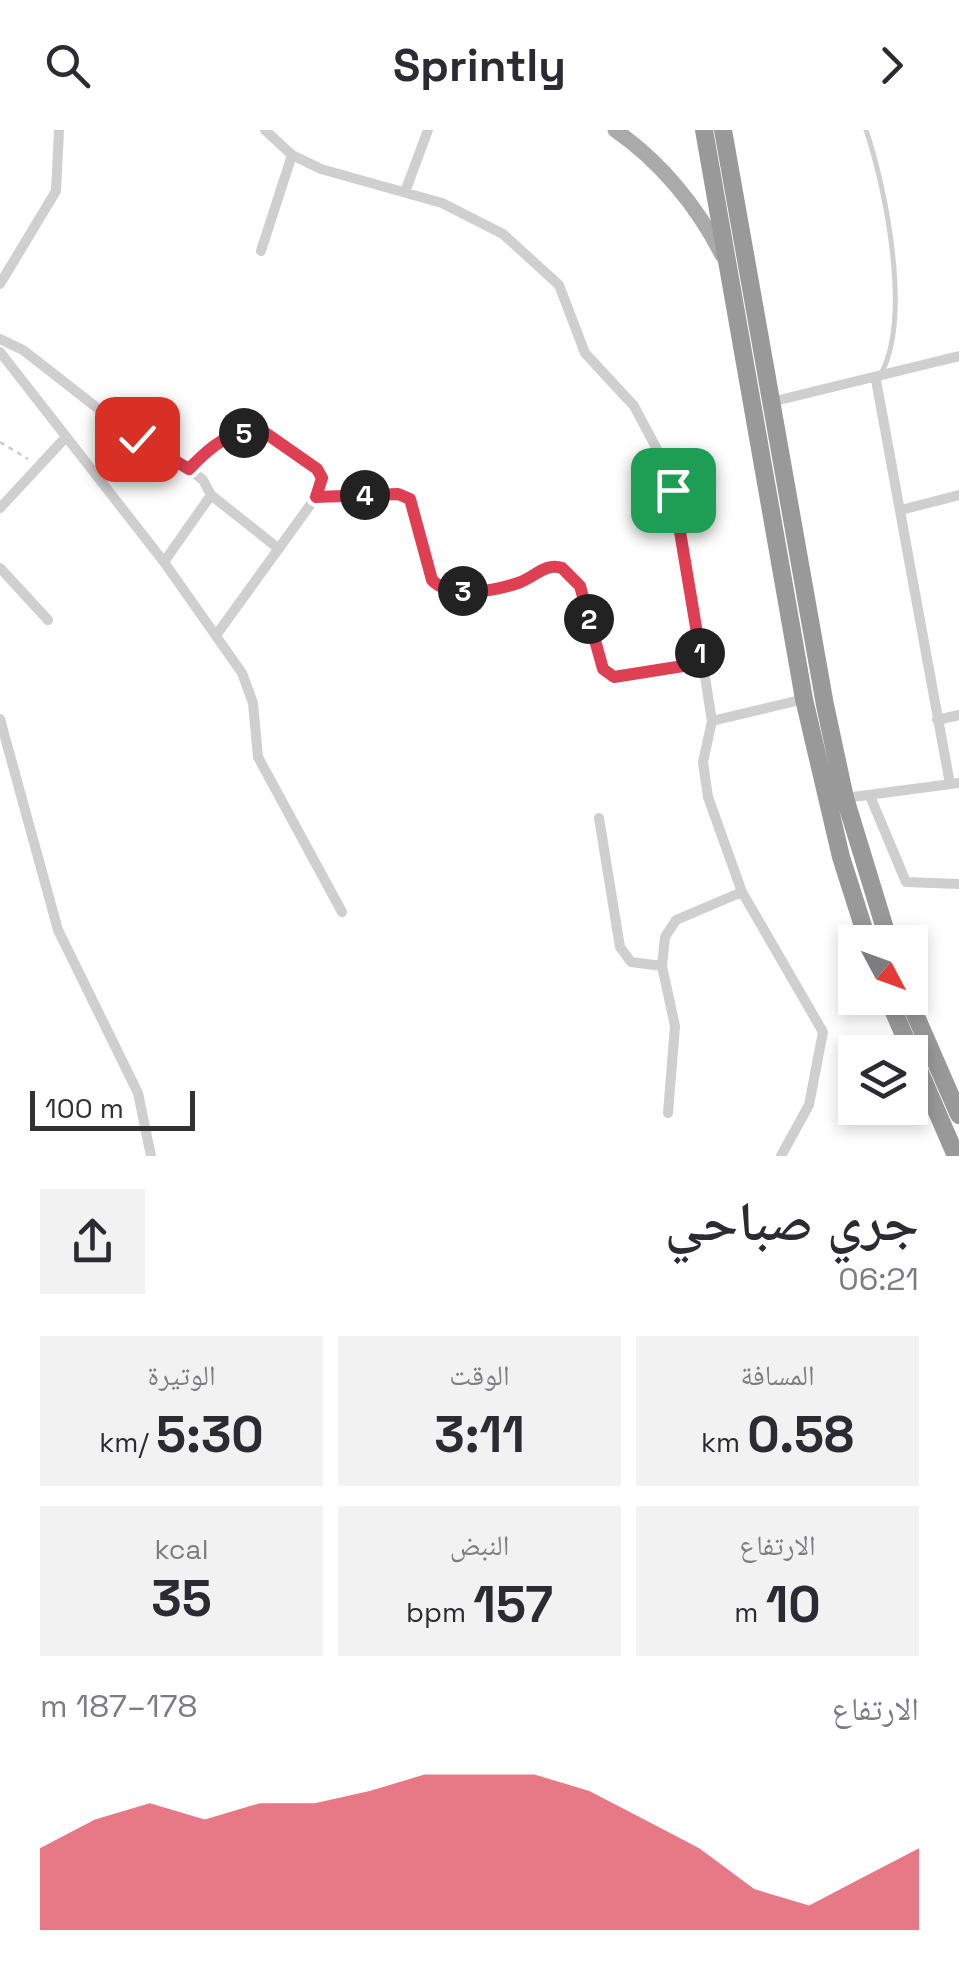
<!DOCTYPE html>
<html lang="ar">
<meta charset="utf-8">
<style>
:root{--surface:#fff;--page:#f2f2f3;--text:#2b2b33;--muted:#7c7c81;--accent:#de3f53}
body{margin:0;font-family:"Space Grotesk","Noto Naskh Arabic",sans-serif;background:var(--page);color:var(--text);direction:rtl;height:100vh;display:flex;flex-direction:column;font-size:38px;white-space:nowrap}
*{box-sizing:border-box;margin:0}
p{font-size:32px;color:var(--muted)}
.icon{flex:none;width:55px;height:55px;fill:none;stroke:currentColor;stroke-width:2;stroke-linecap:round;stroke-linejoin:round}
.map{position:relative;height:1026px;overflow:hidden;direction:ltr}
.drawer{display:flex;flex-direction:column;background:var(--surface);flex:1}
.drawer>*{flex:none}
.needle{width:65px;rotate:131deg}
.controls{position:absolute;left:838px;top:795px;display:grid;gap:20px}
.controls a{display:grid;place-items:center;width:90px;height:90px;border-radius:0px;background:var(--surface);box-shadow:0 5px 15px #0003;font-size:50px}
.scale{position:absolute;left:30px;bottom:25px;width:165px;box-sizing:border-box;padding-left:10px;border:5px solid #323232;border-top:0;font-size:28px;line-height:35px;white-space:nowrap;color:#323232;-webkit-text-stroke:8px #fff;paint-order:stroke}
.pin{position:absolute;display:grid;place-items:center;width:85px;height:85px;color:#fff;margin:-42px;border-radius:20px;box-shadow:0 5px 15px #0006}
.km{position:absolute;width:50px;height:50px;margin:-25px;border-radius:50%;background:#222;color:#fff;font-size:28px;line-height:50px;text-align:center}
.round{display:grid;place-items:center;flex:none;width:105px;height:105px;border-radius:0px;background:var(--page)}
.summary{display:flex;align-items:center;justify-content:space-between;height:170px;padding:0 40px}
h1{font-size:55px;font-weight:600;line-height:75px}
.stats{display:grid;grid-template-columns:repeat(3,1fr);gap:15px;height:170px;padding:10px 40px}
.stats div{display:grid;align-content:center;border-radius:0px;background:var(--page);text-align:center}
.stats b{font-size:50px;font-weight:600}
.stats small{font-size:28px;font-weight:400}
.stats p{font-size:28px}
.chart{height:280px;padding:20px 40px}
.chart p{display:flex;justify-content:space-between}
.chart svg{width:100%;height:180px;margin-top:10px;fill:var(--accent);opacity:.7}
header{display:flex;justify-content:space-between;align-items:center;height:130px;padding:0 40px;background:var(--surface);font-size:45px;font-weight:600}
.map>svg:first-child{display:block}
</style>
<header><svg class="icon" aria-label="forward" viewBox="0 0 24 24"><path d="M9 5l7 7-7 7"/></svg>Sprintly<svg class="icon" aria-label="search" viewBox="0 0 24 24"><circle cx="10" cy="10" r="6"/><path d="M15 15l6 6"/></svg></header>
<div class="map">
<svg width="959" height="1026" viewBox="0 0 959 1026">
<rect width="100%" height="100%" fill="#fff"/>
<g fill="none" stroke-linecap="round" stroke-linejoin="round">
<path stroke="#ccc" stroke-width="2.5" stroke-dasharray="5 5" stroke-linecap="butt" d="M 0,312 L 28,329"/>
<path stroke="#cfcfcf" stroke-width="5" d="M 866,0 C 886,59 911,185 882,242"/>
<path stroke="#cfcfcf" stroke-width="10" d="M 265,0 L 292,25 L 321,39 L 442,73 L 503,104 L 559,155 L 585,223 L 634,276 L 667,338 L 680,391 L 712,591 L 703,632 L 708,667 L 742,762 L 823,902 L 809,975 L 781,1026
M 405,62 L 428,0
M 261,121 L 292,25
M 0,154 L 56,61 L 59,0
M 0,209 L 23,220 L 137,309 L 189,339 L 203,350 L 211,365 L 279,419
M 0,222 L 164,432 L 242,543 L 253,573 L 258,627 L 342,782
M 876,250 L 950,654
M 771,272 L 959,226
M 189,339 C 221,306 254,288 294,319 C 305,328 315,336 322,349 L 316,367 L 217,504
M 316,367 L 398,364 L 410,369 L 432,450 C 450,469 495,461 518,453 C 534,448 545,432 562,438 L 580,456 L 608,545 L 701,533
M 0,378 L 65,308
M 901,380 L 959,365
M 164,432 L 211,365
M 0,438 L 48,490
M 0,589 L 58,800 L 138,963 L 151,1026
M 937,590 L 959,585
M 712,591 L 804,569
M 870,666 L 906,752 L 959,754
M 845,668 L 959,653
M 599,688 L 620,817 L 631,832 L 662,836
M 668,983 L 675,896 L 662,836 L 665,807 L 676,790 L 742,762"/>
<path stroke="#aaa" stroke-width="15" d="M 615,0 C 660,31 697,76 722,125"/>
<path stroke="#999" stroke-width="18" d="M 704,0 L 804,569 L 841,727 L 868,812
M 723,0 L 825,575 L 845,668 L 889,812
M 888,868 L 956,1026
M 908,868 L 959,985"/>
</g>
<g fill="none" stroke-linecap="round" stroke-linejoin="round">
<defs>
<path id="route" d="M 137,309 L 189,339 C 209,318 232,297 264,302 L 317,339 L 322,348 L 316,367 L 398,364 L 410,369 L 432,450 C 450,469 494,461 518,453 C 534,448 545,432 562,438 L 580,456 L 603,539 L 614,547 L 702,533 L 673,360"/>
</defs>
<use href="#route" stroke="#fff" stroke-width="20"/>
<use href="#route" stroke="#de3f53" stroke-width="12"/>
</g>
</svg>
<div class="controls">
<a><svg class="needle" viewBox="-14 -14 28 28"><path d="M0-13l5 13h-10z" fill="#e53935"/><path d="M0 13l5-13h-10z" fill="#7c7c81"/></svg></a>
<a><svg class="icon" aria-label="layers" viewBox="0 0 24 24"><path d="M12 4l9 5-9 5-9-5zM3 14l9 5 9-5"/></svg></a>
</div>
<div class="scale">100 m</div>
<div class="pin" style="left:673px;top:360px;background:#1e9e55"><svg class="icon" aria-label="arrive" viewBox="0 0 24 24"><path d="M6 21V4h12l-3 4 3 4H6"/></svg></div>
<div class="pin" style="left:137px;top:309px;background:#d93025"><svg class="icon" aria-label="check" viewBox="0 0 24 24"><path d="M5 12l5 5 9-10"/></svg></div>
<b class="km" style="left:700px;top:523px">1</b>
<b class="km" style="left:589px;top:489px">2</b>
<b class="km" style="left:463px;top:461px">3</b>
<b class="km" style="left:365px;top:365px">4</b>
<b class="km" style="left:244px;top:303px">5</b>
</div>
<section class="drawer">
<div class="summary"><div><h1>جري صباحي</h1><p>06:21</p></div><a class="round"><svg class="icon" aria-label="share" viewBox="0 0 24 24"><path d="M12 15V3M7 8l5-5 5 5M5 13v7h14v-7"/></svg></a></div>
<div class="stats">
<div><p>المسافة</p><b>0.58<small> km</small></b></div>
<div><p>الوقت</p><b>3:11</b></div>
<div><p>الوتيرة</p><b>5:30<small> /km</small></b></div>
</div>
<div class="stats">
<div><p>الارتفاع</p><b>10<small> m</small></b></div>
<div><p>النبض</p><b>157<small> bpm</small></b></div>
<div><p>kcal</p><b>35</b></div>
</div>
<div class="chart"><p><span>الارتفاع</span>178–187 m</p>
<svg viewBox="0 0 160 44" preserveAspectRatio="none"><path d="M0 44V24L10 17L20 13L30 17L40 13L50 13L60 10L70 6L80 6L90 6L100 10L110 17L120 24L130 34L140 38L150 31L160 24V44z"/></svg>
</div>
</section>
